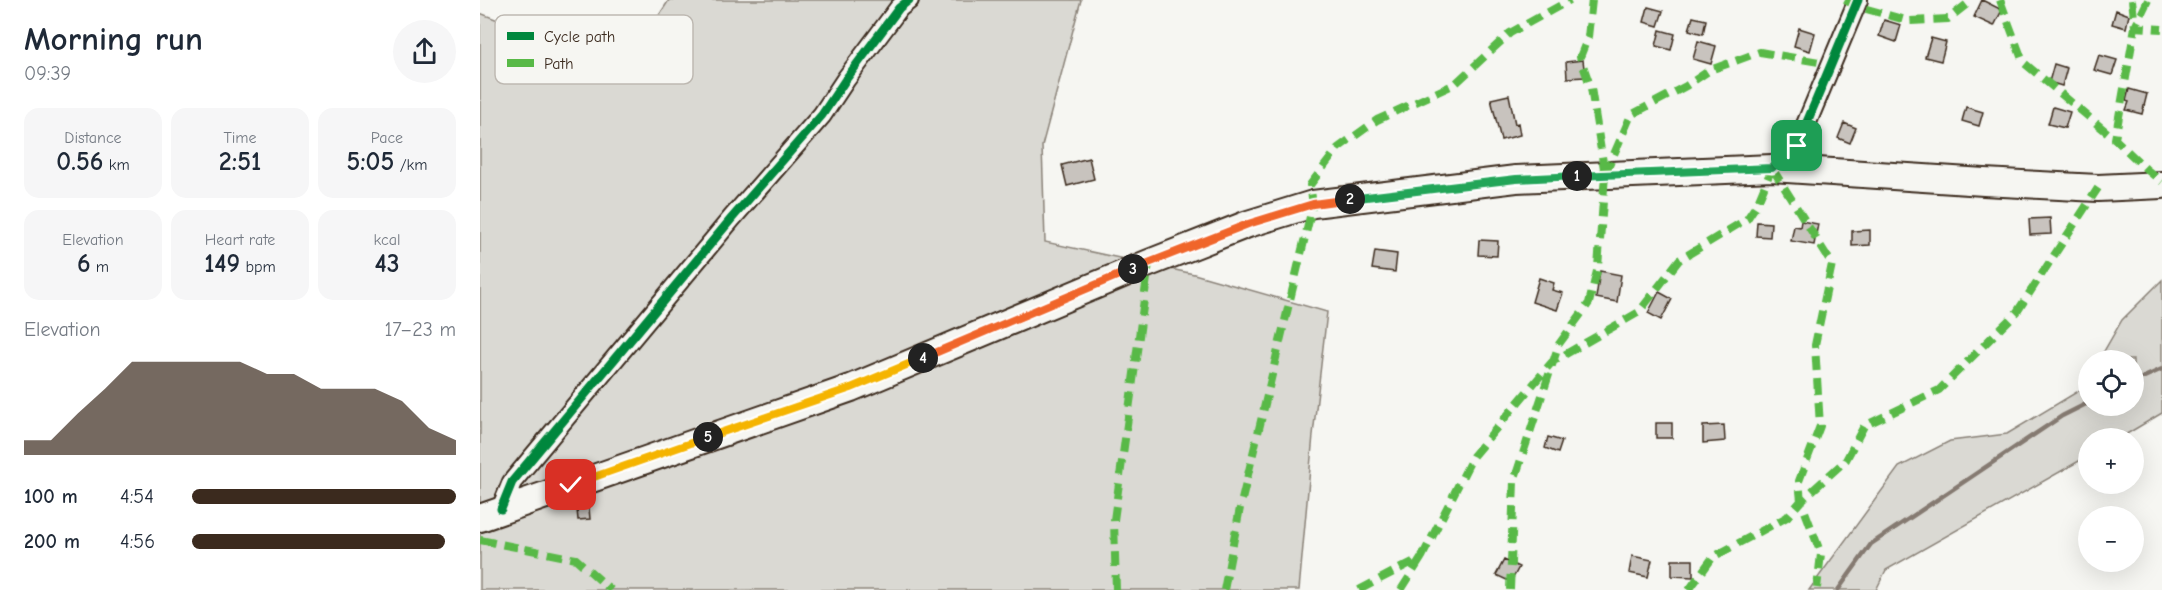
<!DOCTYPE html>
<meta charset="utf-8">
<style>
:root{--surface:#fff;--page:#f6f6f7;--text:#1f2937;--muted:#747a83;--accent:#3b2a1e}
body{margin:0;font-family:"Comic Neue",sans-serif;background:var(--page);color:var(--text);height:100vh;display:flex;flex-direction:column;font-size:22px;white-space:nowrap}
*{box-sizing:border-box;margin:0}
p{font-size:20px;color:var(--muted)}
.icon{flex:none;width:33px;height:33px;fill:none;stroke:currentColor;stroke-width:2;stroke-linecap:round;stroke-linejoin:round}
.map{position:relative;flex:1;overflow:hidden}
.details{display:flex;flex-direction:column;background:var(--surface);width:480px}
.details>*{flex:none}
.fabs{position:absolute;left:1598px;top:350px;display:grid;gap:12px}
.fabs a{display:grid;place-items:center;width:66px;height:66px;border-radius:50%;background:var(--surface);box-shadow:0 6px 24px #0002;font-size:30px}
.pin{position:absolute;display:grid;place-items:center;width:51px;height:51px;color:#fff;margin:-26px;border-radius:12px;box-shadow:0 3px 9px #0006}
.km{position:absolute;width:30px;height:30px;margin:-15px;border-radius:50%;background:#222;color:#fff;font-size:16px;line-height:30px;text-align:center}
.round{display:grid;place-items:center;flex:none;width:63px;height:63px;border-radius:32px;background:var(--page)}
.overview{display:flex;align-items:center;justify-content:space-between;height:102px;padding:0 24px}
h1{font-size:33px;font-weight:700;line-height:45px}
.stats{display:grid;grid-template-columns:repeat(3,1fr);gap:9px;height:102px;padding:6px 24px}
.stats div{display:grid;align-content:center;border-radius:15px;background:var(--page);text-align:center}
.stats b{font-size:26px;font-weight:700}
.stats small{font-size:16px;font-weight:400}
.stats p{font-size:16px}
.chart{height:168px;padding:12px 24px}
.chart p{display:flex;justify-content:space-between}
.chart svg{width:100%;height:108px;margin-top:6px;fill:var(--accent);opacity:.7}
ul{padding:0 24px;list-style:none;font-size:20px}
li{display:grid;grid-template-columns:96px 72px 1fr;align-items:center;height:45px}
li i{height:15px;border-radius:8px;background:var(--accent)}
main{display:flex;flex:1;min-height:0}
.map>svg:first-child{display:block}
</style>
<main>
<section class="details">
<div class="overview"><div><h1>Morning run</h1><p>09:39</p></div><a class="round"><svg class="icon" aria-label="share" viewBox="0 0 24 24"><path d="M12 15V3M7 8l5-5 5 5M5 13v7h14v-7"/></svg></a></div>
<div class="stats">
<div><p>Distance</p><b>0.56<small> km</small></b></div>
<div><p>Time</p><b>2:51</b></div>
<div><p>Pace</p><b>5:05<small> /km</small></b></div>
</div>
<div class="stats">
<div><p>Elevation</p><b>6<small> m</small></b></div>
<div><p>Heart rate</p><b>149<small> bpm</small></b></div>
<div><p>kcal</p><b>43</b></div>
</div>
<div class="chart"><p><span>Elevation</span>17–23 m</p>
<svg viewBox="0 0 160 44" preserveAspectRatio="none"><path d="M0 44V38L10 38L20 27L30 17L40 6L50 6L60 6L70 6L80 6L90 11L100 11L110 17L120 17L130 17L140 22L150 33L160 38V44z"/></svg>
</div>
<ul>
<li><b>100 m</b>4:54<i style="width:100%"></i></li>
<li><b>200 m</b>4:56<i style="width:96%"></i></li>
</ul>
</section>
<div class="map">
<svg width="1682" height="590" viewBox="0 0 1682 590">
<rect width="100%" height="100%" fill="#f6f6f2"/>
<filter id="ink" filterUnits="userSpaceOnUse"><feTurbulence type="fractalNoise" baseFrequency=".0167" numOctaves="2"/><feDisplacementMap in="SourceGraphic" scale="12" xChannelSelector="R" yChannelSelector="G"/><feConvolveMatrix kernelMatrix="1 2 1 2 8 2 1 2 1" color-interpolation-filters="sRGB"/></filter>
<g filter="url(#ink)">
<path fill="#dad9d3" stroke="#8a8278" stroke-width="1.5" d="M 189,0 L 601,0 L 562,146 L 565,242 L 714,274 L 847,312 L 833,435 L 819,590 L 0,590 L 0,13 L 144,69 Z
M 1682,280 L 1682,413 L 1640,438 L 1608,438 L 1608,456 L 1406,570 L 1396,590 L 1329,590 L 1419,467 L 1470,441 L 1527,434 L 1602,389 L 1608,379 L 1608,405 L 1653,405 L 1653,360 L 1619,360 L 1642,320 Z"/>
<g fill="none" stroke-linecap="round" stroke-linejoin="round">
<path stroke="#857a71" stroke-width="4.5" d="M 1653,382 L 1682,369
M 1358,590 L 1391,544 L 1582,416 L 1608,403"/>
</g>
<path fill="#c8c3be" stroke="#3b2a1e" stroke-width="1.5" d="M 1502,0 L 1522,10 L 1514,26 L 1494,17 Z
M 1168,7 L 1183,11 L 1178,26 L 1164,22 Z
M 1636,10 L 1649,15 L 1646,28 L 1632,24 Z
M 1213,17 L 1226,20 L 1223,34 L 1209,30 Z
M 1404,20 L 1421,25 L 1416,42 L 1399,36 Z
M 1319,28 L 1335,33 L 1330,51 L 1314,46 Z
M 1180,30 L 1195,34 L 1191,50 L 1176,46 Z
M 1451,38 L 1466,42 L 1461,61 L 1445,57 Z
M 1218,41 L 1236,46 L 1231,64 L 1213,59 Z
M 1619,55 L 1637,60 L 1632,75 L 1614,70 Z
M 1103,60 L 1105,77 L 1087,78 L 1086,62 Z
M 1574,64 L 1587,68 L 1582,86 L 1569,82 Z
M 1649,89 L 1667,94 L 1662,114 L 1646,110 L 1649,102 L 1646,101 Z
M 1029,95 L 1035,124 L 1038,123 L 1040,135 L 1021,140 L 1011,99 Z
M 1486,107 L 1503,112 L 1499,126 L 1482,121 Z
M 1573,107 L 1590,112 L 1585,128 L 1568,124 Z
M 1364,123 L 1376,128 L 1370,143 L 1358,138 Z
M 609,158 L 614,179 L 587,186 L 582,165 Z
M 1570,218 L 1571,234 L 1550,235 L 1549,219 Z
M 1321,221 L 1338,224 L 1334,245 L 1311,241 L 1314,226 L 1320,227 Z
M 1277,222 L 1291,223 L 1290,237 L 1276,236 Z
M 1390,230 L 1390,245 L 1372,246 L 1372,231 Z
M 999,240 L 1018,241 L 1017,256 L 998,255 Z
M 895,251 L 917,254 L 915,272 L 892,269 Z
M 1120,271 L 1141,275 L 1137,302 L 1116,298 Z
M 1059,278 L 1074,283 L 1072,290 L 1083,293 L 1077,310 L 1052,302 Z
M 1179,292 L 1192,299 L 1181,320 L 1168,313 Z
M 1176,423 L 1192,423 L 1192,438 L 1176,438 Z
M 1244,425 L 1245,441 L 1223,443 L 1223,426 Z
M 1068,437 L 1082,441 L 1078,453 L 1065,448 Z
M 109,508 L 110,519 L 98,520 L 97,509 Z
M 1152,556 L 1172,560 L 1168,577 L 1149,573 Z
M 1024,560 L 1039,567 L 1031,582 L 1016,575 Z
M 1192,560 L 1213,560 L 1213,577 L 1192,576 Z"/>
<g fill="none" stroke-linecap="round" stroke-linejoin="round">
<defs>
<path id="minor" d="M 1292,168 L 1317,146 L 1378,0
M 21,509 L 32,482 L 252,218 L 342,115 L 366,79 L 419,8 L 429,0"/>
<path id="secondary" d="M 0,518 L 371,388 L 669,263 L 768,224 L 833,204 L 1036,179 L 1292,168 L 1504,182 L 1618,188 L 1682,185"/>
</defs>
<use href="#minor" stroke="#3b2a1e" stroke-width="22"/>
<use href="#secondary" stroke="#3b2a1e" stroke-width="30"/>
<use href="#minor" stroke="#f6f6f2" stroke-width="18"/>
<use href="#secondary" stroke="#f6f6f2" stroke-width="26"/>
<path stroke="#58b947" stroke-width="8" stroke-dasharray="15 8" stroke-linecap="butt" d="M 1365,0 L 1376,6 L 1429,21 L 1468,19 L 1492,0
M 1520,0 L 1543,62 L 1635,139
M 1652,0 L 1655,27 L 1682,29
M 1668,0 L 1655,27 L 1635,139 L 1666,169 L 1682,182
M 1292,168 L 1352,264 L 1335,345 L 1340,426 L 1319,481 L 1321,501 L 1341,554 L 1337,588
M 1125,175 L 1151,115 L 1206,86 L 1230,70 L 1280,52 L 1351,64
M 0,540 L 96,559 L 131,590
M 636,590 L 634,520 L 669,263
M 744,590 L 760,508 L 833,204 L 830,185 L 858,148 L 897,120 L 975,84 L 1030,33 L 1090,0
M 879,590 L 942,557 L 993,456 L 1072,362 L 1159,312 L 1199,260 L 1267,219 L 1277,204 L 1292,168
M 921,590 L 942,557
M 1030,590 L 1034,481 L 1079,344 L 1109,303 L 1118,267 L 1125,175 L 1111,88 L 1100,57 L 1108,37 L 1112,0
M 1209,590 L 1233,557 L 1307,517 L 1321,501 L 1366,460 L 1384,426 L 1459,390 L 1537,312 L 1618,188"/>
<defs>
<path id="cycleway" d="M 1292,168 L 1317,146 L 1378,0
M 21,509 L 32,482 L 252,218 L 342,115 L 366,79 L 419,8 L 429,0"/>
</defs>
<use href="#cycleway" stroke="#f6f6f2" stroke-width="13"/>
<use href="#cycleway" stroke="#00873e" stroke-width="9"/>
</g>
</g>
<g fill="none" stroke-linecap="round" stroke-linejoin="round" filter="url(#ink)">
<defs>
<path id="split-1" d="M 1097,176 L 1292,168 L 1317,146"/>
<path id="split-2" d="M 870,199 L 1036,179 L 1097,176"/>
<path id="split-3" d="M 653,269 L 768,224 L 833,204 L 870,199"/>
<path id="split-4" d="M 443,358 L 653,269"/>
<path id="split-5" d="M 228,437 L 371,388 L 443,358"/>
<path id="split-6" d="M 91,485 L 228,437"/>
</defs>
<use href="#split-1" stroke="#fff" stroke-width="12"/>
<use href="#split-2" stroke="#fff" stroke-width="12"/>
<use href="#split-3" stroke="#fff" stroke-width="12"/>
<use href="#split-4" stroke="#fff" stroke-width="12"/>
<use href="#split-5" stroke="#fff" stroke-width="12"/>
<use href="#split-6" stroke="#fff" stroke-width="12"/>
<use href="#split-1" stroke="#22a559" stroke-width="8"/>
<use href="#split-2" stroke="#22a559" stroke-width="8"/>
<use href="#split-3" stroke="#f0652b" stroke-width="8"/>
<use href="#split-4" stroke="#f0652b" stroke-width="8"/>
<use href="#split-5" stroke="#f5b400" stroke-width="8"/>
<use href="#split-6" stroke="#f5b400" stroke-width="8"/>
</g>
<rect x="15" y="15" width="198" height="69" rx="9" fill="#f6f6f2" stroke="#beb9b2" stroke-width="1.5"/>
<rect x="27" y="32" width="27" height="8" fill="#00873e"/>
<rect x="27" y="59" width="27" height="8" fill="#58b947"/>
<g font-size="16" fill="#3b2a1e">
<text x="64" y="42">Cycle path</text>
<text x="64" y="69">Path</text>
</g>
</svg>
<div class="fabs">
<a><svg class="icon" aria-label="locate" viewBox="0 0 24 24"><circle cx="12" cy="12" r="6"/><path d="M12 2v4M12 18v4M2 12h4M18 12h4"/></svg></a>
<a>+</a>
<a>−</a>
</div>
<div class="pin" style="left:1317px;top:146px;background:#1e9e55"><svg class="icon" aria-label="arrive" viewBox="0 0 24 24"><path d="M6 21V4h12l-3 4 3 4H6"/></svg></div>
<div class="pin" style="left:91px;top:485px;background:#d93025"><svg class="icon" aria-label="check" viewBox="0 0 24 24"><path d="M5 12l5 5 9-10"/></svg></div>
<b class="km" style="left:1097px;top:176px">1</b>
<b class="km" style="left:870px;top:199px">2</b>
<b class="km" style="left:653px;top:269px">3</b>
<b class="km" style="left:443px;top:358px">4</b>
<b class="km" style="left:228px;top:437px">5</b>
</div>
</main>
